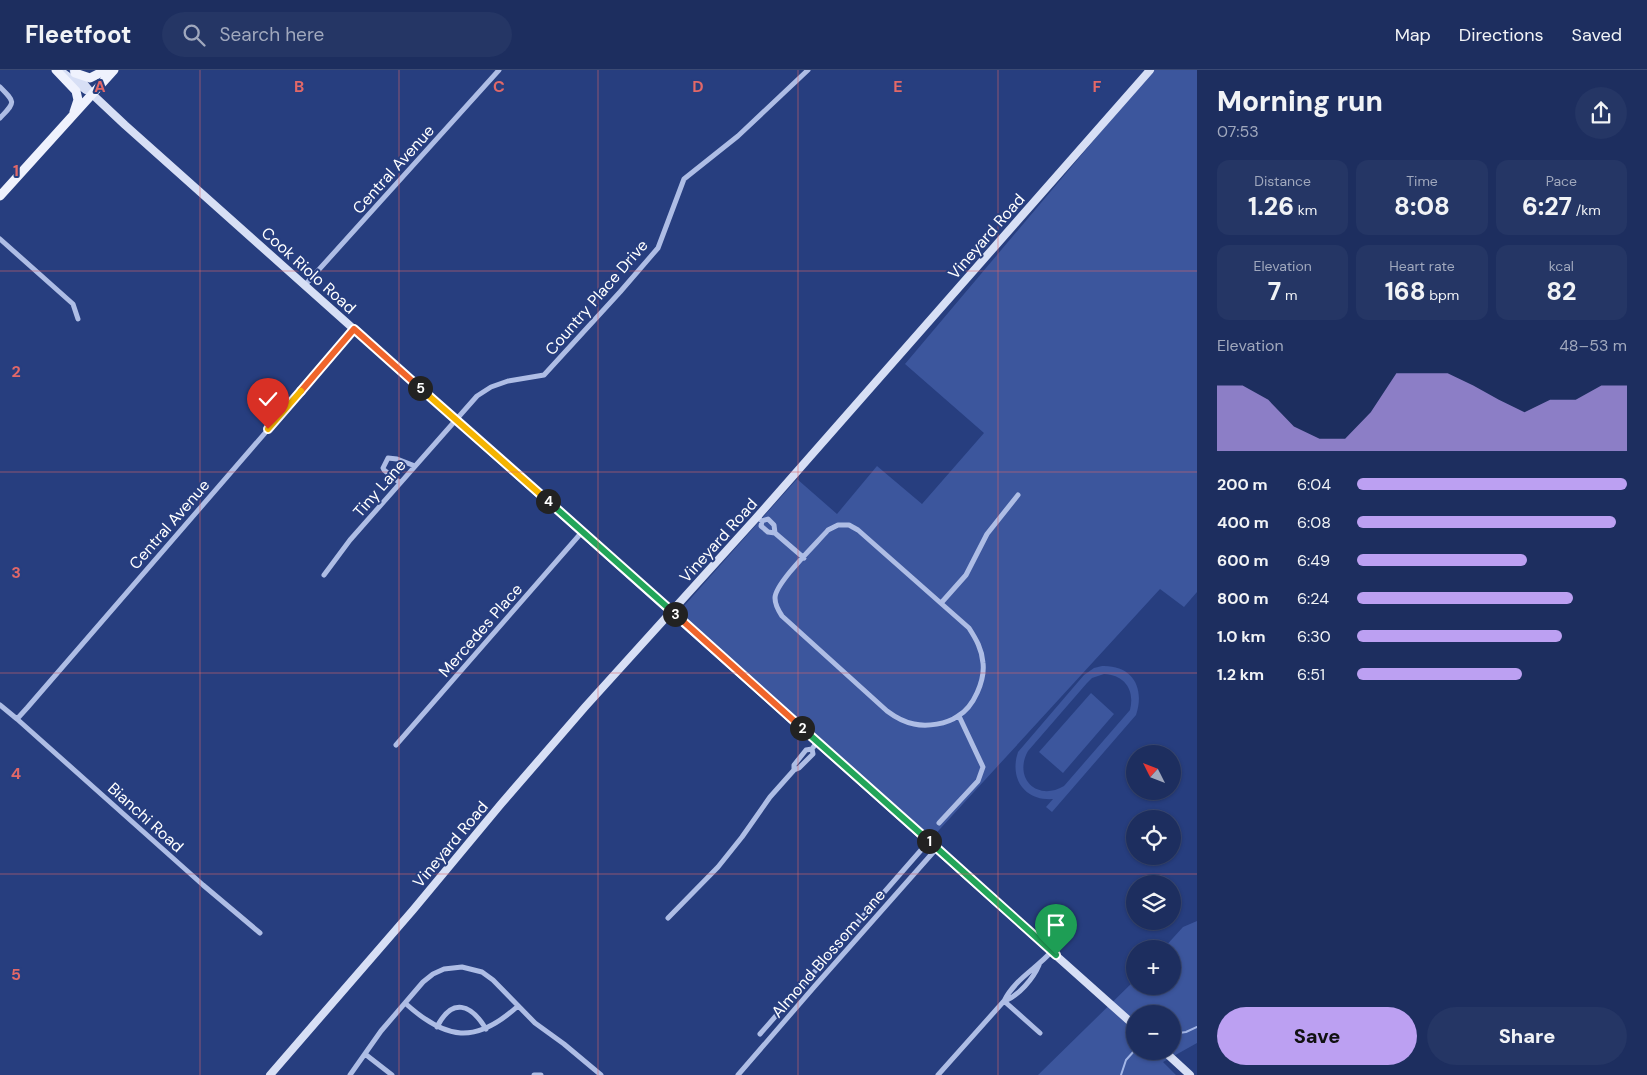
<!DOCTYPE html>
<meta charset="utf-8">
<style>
:root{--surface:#1d2e5f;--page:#253665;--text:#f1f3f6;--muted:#a0a8bd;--line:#3b4a74;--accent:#bca0f2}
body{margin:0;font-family:"DM Sans",sans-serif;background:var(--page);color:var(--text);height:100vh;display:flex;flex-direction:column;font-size:19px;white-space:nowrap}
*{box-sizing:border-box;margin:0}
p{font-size:16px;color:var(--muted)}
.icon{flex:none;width:28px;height:28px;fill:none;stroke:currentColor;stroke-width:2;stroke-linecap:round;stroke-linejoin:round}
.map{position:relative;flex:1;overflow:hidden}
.panel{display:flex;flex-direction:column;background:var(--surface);width:450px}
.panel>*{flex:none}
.needle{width:32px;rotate:312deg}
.fabs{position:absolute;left:1126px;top:675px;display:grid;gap:10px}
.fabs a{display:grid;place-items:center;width:55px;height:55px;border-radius:50%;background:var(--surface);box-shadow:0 1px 4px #0004,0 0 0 1px var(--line);font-size:25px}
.pin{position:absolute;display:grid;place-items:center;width:42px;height:42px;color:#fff;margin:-51px -21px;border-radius:50% 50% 50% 0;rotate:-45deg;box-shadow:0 0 5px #0007}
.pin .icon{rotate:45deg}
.km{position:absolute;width:25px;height:25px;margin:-12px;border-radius:50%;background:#222;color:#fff;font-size:14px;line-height:25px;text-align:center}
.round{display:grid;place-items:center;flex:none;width:52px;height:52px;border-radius:26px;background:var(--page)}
.summary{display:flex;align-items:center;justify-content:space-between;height:85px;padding:0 20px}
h1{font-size:28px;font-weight:800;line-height:38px}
.figures{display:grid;grid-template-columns:repeat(3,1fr);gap:8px;height:85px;padding:5px 20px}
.figures div{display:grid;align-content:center;border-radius:12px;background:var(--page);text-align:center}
.figures b{font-size:25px;font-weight:800}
.figures small{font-size:14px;font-weight:400}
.figures p{font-size:14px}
.chart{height:140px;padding:10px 20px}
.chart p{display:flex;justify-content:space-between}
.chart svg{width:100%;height:90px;margin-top:5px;fill:var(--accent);opacity:.7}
.cta{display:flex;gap:10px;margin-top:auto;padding:10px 20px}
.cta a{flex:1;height:58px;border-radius:30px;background:var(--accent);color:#111;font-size:20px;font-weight:800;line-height:58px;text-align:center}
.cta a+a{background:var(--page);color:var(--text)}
ul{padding:0 20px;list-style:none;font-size:16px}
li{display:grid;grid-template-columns:80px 60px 1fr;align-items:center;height:38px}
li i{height:12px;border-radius:6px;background:var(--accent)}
header{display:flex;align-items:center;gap:30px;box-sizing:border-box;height:70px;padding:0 25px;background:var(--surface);border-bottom:1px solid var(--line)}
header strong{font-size:24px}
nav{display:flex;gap:28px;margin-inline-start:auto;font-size:18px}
.search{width:350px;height:45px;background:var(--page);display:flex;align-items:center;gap:12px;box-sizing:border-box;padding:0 18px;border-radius:28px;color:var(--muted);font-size:19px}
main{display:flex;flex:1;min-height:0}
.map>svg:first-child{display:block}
</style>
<header>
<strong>Fleetfoot</strong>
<div class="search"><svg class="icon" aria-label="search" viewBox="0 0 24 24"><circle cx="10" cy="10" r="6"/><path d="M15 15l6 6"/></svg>Search here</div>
<nav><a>Map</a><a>Directions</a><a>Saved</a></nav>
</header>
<main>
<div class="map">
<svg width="1197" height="1005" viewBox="0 0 1197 1005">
<rect width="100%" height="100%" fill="#273e7f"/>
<path fill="#3c569d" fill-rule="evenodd" d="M 1153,0 L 1197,0 L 1197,522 L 1184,537 L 1160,519 L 929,771 L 676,545 L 797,409 L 837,444 L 877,396 L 922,434 L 984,363 L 905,294 Z
M 1102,596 C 1133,595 1145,618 1136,645 L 1052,742 L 1046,737 L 1053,729 C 1025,731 1009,709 1018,682 L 1084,605 L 1094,598 ZM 1104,604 C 1125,605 1135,620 1130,640 L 1064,716 C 1037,732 1013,708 1028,681 L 1087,613 L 1092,608 Z
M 1091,623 L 1114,644 L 1063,703 L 1039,682 Z
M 1197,851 L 1197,973 L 1163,992 L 1176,1005 L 1038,1005 L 1135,910 L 1135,916 L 1172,916 L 1172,879 L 1163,879 L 1183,857 ZM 1135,944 L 1172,944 L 1172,981 L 1135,981 Z"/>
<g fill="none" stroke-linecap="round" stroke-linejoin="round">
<path stroke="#a3b6e6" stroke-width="2" d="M 1172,964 L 1186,962 L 1197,957
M 1121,1005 L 1126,990 L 1135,980"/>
<path stroke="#aebde5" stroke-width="5" d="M 0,17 C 16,33 15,32 0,48
M 0,169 L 73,234 L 78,249
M 305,215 L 499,0
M 400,413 L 384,400 L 383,398 L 388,388 L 397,389 L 415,396
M 757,447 L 762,451 L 761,456 L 768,462 L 775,463 L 804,488
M 762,451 L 768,449 L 774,455 L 775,463
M 838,455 L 849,455 L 858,460 L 969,558 C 976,569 982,579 983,593 C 985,610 974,637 958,646 C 947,654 927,657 914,654 C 903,652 895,647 887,641 L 782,546 C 778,540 775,535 775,528 C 775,513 817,473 828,460 Z
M 324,505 L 350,470 L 477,326 L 491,317 L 508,311 L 544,305 L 620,222 L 658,178 L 684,109 L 738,66 L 808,0
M 942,532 L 966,505 L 987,464 L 1018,425
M 0,635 L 17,649 L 27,638 L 355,259
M 17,649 L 203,815 L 260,863
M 396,675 L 582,462
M 812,679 L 813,684 L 799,698 L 794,700 L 794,695 L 806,680 L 812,679 L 817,672
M 939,753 L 978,711 L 983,697 L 959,646
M 668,848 L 718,797 L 742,767 L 770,727 L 794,700
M 1004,931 L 1040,963
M 1005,931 C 1019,925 1033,909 1039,895
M 405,933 C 446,970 475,975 518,936
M 437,957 C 452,927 471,934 486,959
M 760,964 L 929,771
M 365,984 L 392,1005
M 350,1005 L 381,961 L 423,912 L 433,904 L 444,899 L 462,897 L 482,902 L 493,910 L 535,953 L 564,974 L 601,1005
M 534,1005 L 541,1005
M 738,1005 L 814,917 L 937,778
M 938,1005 L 1004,931 C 1015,909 1036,899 1052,881"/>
<path stroke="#d7dff5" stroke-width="8" d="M 74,1 L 92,24 L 125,55 L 1135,956
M 62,2 L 86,20
M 1164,981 L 1190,1005
M 270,1005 L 413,840 L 501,734 L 585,637 L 757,447 L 1150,0"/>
<path stroke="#eff2fd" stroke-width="9" d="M 56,0 L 76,21 L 78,30 L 74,42
M 75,3 L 90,8 L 106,0
M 0,126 L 114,0"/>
</g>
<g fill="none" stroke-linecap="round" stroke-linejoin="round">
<defs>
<path id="split-1" d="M 929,771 L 1056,885"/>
<path id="split-2" d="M 802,658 L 929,771"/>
<path id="split-3" d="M 675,544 L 802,658"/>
<path id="split-4" d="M 548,431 L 675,544"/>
<path id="split-5" d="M 420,318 L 548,431"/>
<path id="split-6" d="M 301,321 L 354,259 L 420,318"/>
<path id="split-7" d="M 268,359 L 301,321"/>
</defs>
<use href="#split-1" stroke="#fff" stroke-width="10"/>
<use href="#split-2" stroke="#fff" stroke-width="10"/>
<use href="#split-3" stroke="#fff" stroke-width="10"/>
<use href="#split-4" stroke="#fff" stroke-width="10"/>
<use href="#split-5" stroke="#fff" stroke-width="10"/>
<use href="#split-6" stroke="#fff" stroke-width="10"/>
<use href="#split-7" stroke="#fff" stroke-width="10"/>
<use href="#split-1" stroke="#22a559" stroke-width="6"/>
<use href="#split-2" stroke="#22a559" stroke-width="6"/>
<use href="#split-3" stroke="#f0652b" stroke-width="6"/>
<use href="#split-4" stroke="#22a559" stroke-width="6"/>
<use href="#split-5" stroke="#f5b400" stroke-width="6"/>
<use href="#split-6" stroke="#f0652b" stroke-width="6"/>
<use href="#split-7" stroke="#f5b400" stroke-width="6"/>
</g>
<path fill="none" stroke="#e26868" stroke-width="1" stroke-opacity="0.55" d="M 200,0 L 200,1005M 399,0 L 399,1005M 598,0 L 598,1005M 798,0 L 798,1005M 998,0 L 998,1005M 0,201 L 1197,201M 0,402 L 1197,402M 0,603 L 1197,603M 0,804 L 1197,804"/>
<g text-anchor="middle" stroke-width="4" stroke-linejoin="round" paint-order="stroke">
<g font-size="16" fill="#fff" stroke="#273e7f">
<text transform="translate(393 99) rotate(-48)" y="6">Central Avenue</text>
<text transform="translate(986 166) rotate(-49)" y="6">Vineyard Road</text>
<text transform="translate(309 200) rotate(42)" y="6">Cook Riolo Road</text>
<text transform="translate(596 227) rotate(-49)" y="6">Country Place Drive</text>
<text transform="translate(379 418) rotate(-49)" y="6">Tiny Lane</text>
<text transform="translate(169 454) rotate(-49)" y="6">Central Avenue</text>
<text transform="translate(718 470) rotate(-48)" y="6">Vineyard Road</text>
<text transform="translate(480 560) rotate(-49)" y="6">Mercedes Place</text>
<text transform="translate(146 747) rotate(42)" y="6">Bianchi Road</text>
<text transform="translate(450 774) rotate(-50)" y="6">Vineyard Road</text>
<text transform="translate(828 883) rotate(-49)" y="6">Almond Blossom Lane</text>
</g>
</g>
<g font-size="16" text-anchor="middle" font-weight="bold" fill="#e26868" stroke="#273e7f" stroke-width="4" stroke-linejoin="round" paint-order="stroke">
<text x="100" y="22">A</text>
<text x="299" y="22">B</text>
<text x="499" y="22">C</text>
<text x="698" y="22">D</text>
<text x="898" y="22">E</text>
<text x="1097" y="22">F</text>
<text x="16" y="106">1</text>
<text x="16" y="307">2</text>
<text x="16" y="508">3</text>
<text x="16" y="709">4</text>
<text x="16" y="910">5</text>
</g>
</svg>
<div class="fabs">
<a><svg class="needle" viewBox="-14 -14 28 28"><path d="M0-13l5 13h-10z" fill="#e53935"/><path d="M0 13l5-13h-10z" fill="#a0a8bd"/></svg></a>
<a><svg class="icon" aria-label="locate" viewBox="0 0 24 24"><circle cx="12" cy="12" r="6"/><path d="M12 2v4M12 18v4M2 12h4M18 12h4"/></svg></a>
<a><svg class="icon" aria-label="layers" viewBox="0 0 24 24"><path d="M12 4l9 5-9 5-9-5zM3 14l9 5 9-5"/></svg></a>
<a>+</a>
<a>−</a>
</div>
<div class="pin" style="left:1056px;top:885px;background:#1e9e55"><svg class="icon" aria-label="arrive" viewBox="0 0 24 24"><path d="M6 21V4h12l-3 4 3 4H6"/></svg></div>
<div class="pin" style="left:268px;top:359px;background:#d93025"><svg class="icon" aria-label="check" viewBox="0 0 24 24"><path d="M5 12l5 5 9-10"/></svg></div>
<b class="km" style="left:929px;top:771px">1</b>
<b class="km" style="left:802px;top:658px">2</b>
<b class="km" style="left:675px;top:544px">3</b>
<b class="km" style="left:548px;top:431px">4</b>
<b class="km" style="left:420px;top:318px">5</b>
</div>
<section class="panel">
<div class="summary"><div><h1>Morning run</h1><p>07:53</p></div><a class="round"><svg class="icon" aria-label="share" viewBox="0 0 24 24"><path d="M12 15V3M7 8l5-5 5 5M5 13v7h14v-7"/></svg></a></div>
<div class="figures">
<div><p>Distance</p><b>1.26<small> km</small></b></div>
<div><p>Time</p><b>8:08</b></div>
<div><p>Pace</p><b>6:27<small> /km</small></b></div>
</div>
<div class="figures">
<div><p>Elevation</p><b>7<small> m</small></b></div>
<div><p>Heart rate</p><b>168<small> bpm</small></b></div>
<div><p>kcal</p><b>82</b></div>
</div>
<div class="chart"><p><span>Elevation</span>48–53 m</p>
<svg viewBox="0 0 160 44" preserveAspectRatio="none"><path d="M0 44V12L10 12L20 19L30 32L40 38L50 38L60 25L70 6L80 6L90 6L100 12L110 19L120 25L130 19L140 19L150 12L160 12V44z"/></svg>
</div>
<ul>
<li><b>200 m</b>6:04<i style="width:100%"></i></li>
<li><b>400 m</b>6:08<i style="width:96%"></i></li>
<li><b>600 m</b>6:49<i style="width:63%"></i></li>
<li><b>800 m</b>6:24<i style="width:80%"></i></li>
<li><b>1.0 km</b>6:30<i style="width:76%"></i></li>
<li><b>1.2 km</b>6:51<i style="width:61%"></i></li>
</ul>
<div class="cta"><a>Save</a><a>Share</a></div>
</section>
</main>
